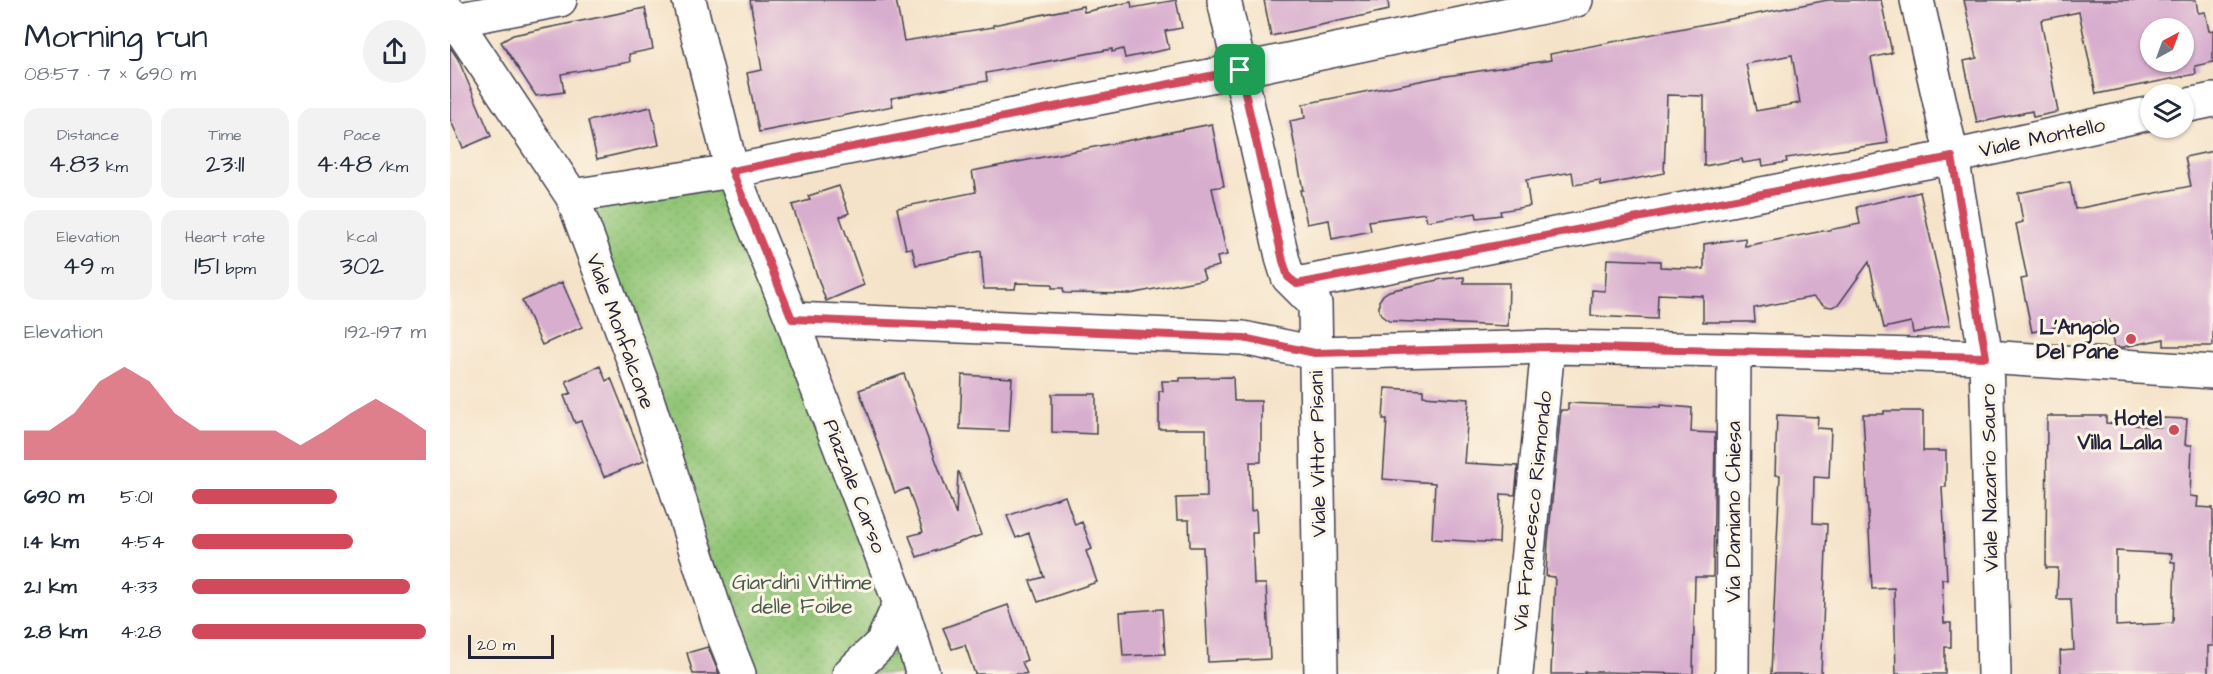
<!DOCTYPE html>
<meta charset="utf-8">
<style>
:root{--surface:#fff;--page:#f2f2f3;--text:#1f2937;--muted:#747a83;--accent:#d1495b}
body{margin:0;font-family:"Architects Daughter",sans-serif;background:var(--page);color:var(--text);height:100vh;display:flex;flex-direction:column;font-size:22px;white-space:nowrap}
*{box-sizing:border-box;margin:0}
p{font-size:20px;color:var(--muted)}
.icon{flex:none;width:33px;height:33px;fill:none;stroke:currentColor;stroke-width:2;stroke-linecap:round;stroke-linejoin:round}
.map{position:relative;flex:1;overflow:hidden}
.details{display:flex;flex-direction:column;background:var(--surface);width:450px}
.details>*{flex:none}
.needle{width:39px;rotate:41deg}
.buttons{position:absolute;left:1690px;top:18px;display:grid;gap:12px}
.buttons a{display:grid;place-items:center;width:54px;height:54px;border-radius:50%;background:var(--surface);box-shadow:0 2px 4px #0004;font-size:30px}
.scale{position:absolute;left:18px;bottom:15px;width:86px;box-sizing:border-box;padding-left:6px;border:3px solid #22223b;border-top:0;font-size:16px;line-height:21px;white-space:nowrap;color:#22223b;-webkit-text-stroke:4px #fcf5e5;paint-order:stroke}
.pin{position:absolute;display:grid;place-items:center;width:51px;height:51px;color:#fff;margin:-26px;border-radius:12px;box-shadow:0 3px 9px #0006}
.round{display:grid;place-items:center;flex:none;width:63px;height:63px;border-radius:32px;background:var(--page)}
.overview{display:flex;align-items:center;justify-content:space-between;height:102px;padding:0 24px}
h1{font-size:33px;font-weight:600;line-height:45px}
.metrics{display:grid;grid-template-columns:repeat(3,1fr);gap:9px;height:102px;padding:6px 24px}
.metrics div{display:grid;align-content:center;border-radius:15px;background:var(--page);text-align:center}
.metrics b{font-size:26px;font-weight:600}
.metrics small{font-size:16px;font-weight:400}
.metrics p{font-size:16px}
.chart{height:168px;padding:12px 24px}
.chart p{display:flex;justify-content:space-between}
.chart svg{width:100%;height:108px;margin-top:6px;fill:var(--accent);opacity:.7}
ul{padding:0 24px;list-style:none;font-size:20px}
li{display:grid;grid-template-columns:96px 72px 1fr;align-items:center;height:45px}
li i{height:15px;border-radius:8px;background:var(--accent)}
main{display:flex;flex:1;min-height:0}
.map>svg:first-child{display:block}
</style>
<main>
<section class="details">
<div class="overview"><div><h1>Morning run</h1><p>08:57 · 7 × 690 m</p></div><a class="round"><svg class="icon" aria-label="share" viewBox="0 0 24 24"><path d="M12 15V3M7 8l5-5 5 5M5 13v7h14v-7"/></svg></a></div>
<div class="metrics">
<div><p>Distance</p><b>4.83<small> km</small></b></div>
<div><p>Time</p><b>23:11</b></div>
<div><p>Pace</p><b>4:48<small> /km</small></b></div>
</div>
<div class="metrics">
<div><p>Elevation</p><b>49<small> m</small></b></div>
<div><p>Heart rate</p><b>151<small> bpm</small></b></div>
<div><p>kcal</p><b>302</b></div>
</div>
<div class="chart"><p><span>Elevation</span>192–197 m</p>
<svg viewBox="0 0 160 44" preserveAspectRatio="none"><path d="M0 44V32L10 32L20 25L30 12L40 6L50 12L60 25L70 32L80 32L90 32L100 32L110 38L120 32L130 25L140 19L150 25L160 32V44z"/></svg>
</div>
<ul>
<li><b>690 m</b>5:01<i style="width:62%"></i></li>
<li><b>1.4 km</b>4:54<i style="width:69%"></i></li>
<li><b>2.1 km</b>4:33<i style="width:93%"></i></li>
<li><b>2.8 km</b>4:28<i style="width:100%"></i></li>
</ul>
</section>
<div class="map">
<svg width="1763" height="674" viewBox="0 0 1763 674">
<defs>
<pattern id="park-dots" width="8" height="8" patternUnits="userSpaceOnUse" patternTransform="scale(1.5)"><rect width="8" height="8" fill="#8fc475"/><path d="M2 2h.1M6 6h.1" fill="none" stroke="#7ba866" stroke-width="1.8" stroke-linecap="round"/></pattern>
</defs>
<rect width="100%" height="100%" fill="#fcf5e5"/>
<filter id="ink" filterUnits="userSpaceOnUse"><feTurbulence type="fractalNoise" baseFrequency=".0167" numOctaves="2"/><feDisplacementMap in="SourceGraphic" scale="12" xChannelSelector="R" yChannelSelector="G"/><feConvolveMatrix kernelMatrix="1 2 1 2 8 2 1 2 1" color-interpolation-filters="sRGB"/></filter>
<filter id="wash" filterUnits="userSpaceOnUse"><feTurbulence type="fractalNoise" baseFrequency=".008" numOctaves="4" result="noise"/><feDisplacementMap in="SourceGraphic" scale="24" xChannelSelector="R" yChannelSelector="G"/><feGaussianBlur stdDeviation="1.35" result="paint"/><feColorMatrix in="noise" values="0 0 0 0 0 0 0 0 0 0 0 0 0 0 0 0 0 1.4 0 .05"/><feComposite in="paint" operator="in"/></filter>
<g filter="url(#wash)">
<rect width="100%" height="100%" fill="#f5e3c9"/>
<path fill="url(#park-dots)" stroke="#587358" stroke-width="1.5" d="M 275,182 L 439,601 L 423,637 L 385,674 L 299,674 L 133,205 Z
M 434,654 L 446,654 L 457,659 L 463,674 L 412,674 Z"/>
<g id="blocks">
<path fill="#d8aecf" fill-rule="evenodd" d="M 300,0 L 446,0 L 454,41 L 544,27 L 543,25 L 633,6 L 634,12 L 681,2 L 682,8 L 726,0 L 732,28 L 715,31 L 719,49 L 675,58 L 673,49 L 662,52 L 662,49 L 536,73 L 537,81 L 441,98 L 443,106 L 309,132 L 297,73 L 312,70 Z
M 814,0 L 938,0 L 939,10 L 821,36 Z
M 1378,0 L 1431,0 L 1442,53 L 1421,58 L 1438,143 L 1336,158 L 1337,162 L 1313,166 L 1312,160 L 1293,163 L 1292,159 L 1254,166 L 1254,96 L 1217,95 L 1214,173 L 1151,186 L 1150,181 L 1124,185 L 1122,172 L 1076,180 L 1080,206 L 1050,211 L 1051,215 L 1027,218 L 1026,213 L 977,221 L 975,213 L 919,221 L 921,231 L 882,239 L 879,220 L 857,224 L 850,190 L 853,190 L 840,121 L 855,118 L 853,104 L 990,77 L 1101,60 L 1100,54 ZM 1342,55 L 1350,103 L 1306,111 L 1296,64 Z
M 1514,0 L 1746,0 L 1748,13 L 1755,12 L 1759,31 L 1763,30 L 1763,62 L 1745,66 L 1746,74 L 1646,94 L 1629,12 L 1591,20 L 1608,112 L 1583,117 L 1582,111 L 1527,123 L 1514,61 L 1527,58 ZM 1701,28 L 1734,28 L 1734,62 L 1701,62 Z
M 195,8 L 203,49 L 179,54 L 180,62 L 111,74 L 114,92 L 86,96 L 51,42 L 63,35 Z
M 0,47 L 8,59 L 41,136 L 13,148 L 0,119 Z
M 201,107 L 209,145 L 147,159 L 138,121 Z
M 762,124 L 774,186 L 762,188 L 777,255 L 767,257 L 769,266 L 752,270 L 755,279 L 680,294 L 614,293 L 613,288 L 602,288 L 602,284 L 566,283 L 565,289 L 534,289 L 531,251 L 466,265 L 462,248 L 456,249 L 447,208 L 526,192 L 522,171 Z
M 1763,151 L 1763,346 L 1714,346 L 1714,339 L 1673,347 L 1664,347 L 1659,320 L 1615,329 L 1614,325 L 1582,332 L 1571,279 L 1577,278 L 1566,224 L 1573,222 L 1568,193 L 1620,182 L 1625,209 L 1741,186 L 1735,157 Z
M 389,186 L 399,213 L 390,217 L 414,285 L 376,301 L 342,205 L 360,200 L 358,196 Z
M 1470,192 L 1500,325 L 1463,333 L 1461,322 L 1434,328 L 1419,262 L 1389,304 L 1382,307 L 1375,306 L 1363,297 L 1304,308 L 1305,322 L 1253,322 L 1253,296 L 1208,294 L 1207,319 L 1141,316 L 1142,290 L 1155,291 L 1157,259 L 1210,261 L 1210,267 L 1254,269 L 1254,244 L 1295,238 L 1295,246 L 1410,224 L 1407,207 Z
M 1014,277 L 1014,283 L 1059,283 L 1058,326 L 939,321 L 933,317 L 929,311 L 929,301 L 933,295 L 939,291 L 992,279 Z
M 112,282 L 132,327 L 92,345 L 72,301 Z
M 150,366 L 156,381 L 161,378 L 194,461 L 154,477 L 131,421 L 125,423 L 114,396 L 121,393 L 116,381 Z
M 454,374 L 506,515 L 508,472 L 509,472 L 531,535 L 467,557 L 459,536 L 473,532 L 458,488 L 445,493 L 409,390 Z
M 512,375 L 562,378 L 559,431 L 510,429 Z
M 783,377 L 784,401 L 811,401 L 811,462 L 800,462 L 801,511 L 806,510 L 807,533 L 802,533 L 804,584 L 816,584 L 820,659 L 758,662 L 753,547 L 740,547 L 739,520 L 727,520 L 726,498 L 757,497 L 756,429 L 709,429 L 709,391 L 713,391 L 712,381 L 730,381 L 730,378 Z
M 935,388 L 973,390 L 973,396 L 1019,399 L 1014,463 L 1068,466 L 1065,495 L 1051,494 L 1049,543 L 982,539 L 985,483 L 933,479 L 937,419 L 933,419 Z
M 602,394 L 646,394 L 646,434 L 602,432 Z
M 1118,403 L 1211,407 L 1211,405 L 1242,408 L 1241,432 L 1265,433 L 1263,577 L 1245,577 L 1243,674 L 1151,672 L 1135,672 L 1135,674 L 1101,674 L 1105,577 L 1096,576 L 1098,542 L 1111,410 L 1118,410 Z
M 1434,411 L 1473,411 L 1473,451 L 1496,451 L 1496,487 L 1492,487 L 1497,579 L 1492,579 L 1494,623 L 1501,623 L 1501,647 L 1495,647 L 1495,674 L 1446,674 L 1444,588 L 1422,589 L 1413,414 L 1434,414 Z
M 1327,415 L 1368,417 L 1367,428 L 1381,429 L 1379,478 L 1364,477 L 1363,523 L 1377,524 L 1371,674 L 1321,674 L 1330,475 L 1325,475 Z
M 1597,416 L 1656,416 L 1656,423 L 1711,427 L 1712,418 L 1737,419 L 1735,445 L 1742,445 L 1740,496 L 1748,497 L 1747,507 L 1763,508 L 1763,646 L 1758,646 L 1758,674 L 1611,674 L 1610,651 L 1624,650 L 1621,599 L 1607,599 L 1608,568 L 1596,568 ZM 1666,551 L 1722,554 L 1721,562 L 1725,562 L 1723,623 L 1666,626 Z
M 615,496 L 625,525 L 632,522 L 642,549 L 636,551 L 647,582 L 588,602 L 580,581 L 594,577 L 579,533 L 566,538 L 557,516 Z
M 558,605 L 577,660 L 572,662 L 577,674 L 525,674 L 515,645 L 502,649 L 493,628 Z
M 712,609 L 715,654 L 673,656 L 670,612 Z
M 258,647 L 269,674 L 243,674 L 237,653 Z"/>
</g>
</g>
<g filter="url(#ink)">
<use href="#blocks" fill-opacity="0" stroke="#423f50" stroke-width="1.5"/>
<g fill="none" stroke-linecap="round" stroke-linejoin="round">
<defs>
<path id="minor" d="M 239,0 L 282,171 L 342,319 L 355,356 L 450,603 L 473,674
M 774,0 L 833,261 L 838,277 L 865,304 L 871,674
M 1467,0 L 1502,157 L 1536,357 L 1544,674
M 0,13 L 122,196 L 192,383 L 271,629 L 289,674
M 5,20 L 110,0
M 1734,106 L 1763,100
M 122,196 L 282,171 L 790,70 L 1126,0
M 847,284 L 1502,157 L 1701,113
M 342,319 L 793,338 L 865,353 L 1098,347 L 1284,350 L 1536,357 L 1763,372
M 399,674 L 432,643 L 450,603
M 1066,674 L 1098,347
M 1282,674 L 1284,350"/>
</defs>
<use href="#minor" stroke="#423f50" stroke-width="36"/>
<use href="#minor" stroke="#fff" stroke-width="33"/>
</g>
</g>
<g fill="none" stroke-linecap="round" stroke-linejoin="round" filter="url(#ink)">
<defs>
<path id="route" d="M 790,70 L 833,261 L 838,277 L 847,284 L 1502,157 L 1536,357 L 1098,347 L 865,353 L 793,338 L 342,319 L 282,171 Z"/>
</defs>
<use href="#route" stroke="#fff" stroke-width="12"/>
<use href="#route" stroke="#d1495b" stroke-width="8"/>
</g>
<g fill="#d1495b" stroke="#fcf5e5" stroke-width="2">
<circle cx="1681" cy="339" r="6"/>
<circle cx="1724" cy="430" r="6"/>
</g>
<g text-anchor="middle" stroke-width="6" stroke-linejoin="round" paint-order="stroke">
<g font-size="21" fill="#22223b" stroke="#fcf5e5">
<text transform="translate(1592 137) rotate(-12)" y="7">Viale Montello</text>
<text transform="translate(171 331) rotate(70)" y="7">Viale Monfalcone</text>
<text transform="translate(867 454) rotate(-91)" y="7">Viale Vittor Pisani</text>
<text transform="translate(1539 478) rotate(-91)" y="7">Viale Nazario Sauro</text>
<text transform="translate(405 486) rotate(69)" y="7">Piazzale Carso</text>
<text transform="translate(1082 511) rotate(-84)" y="7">Via Francesco Rismondo</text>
<text transform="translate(1283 512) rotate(-90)" y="7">Via Damiano Chiesa</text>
</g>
<g font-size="21" font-weight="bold" fill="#22223b" stroke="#fcf5e5" text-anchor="end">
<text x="1669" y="334">L'Angolo<tspan x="1669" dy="24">Del Pane</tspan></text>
<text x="1712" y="425">Hotel<tspan x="1712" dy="24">Villa Lalla</tspan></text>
</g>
<g font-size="21" fill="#485b4f" stroke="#fcf5e5">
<text x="352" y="589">Giardini Vittime<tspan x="352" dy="24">delle Foibe</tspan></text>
</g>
</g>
</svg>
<div class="buttons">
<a><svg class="needle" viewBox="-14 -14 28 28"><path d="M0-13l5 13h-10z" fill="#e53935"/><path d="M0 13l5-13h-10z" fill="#747a83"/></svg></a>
<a><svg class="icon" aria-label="layers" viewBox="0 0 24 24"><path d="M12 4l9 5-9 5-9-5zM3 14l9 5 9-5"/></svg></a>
</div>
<div class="scale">20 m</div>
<div class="pin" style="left:790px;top:70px;background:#1e9e55"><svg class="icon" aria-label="arrive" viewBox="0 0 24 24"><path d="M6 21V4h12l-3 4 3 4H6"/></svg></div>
</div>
</main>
